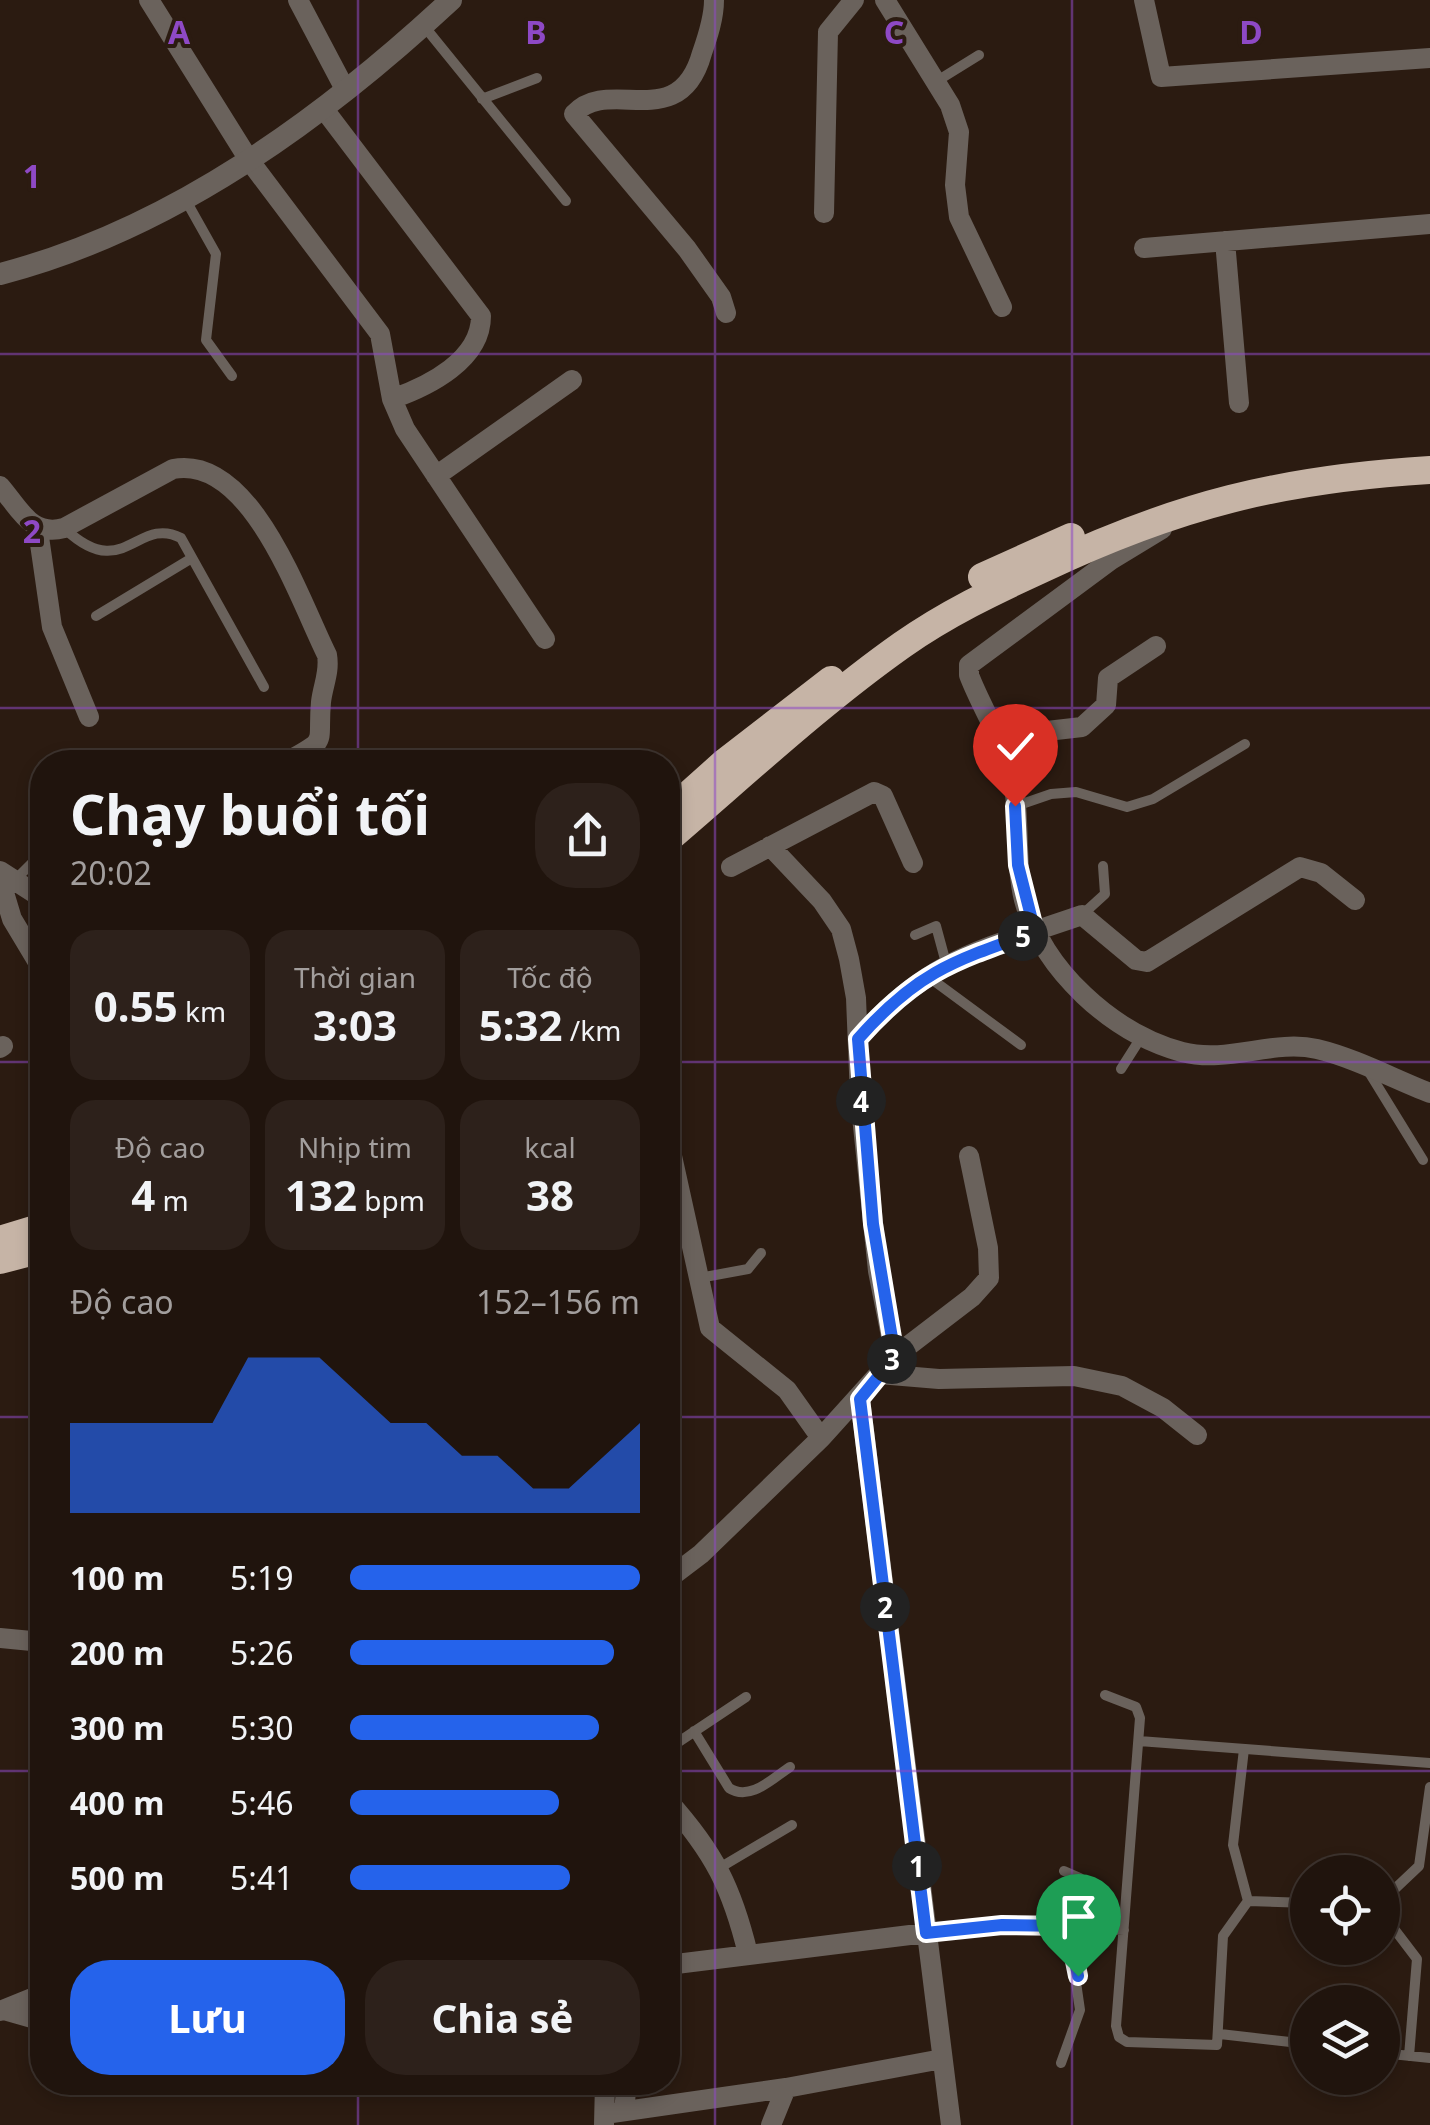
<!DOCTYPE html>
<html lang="vi">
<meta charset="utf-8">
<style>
:root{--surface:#20140d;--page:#2d211b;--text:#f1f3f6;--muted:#a29e9d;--line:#3d332e;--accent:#2563eb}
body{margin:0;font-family:"Noto Sans",sans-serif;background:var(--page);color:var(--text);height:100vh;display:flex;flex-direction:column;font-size:38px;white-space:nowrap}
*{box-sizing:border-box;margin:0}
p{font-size:32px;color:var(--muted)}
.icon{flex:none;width:55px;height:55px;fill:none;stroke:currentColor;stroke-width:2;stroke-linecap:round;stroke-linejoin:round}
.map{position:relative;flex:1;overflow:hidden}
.details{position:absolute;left:30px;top:750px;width:650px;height:1345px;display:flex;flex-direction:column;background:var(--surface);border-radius:40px;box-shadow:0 5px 15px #0003,0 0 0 2px var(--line)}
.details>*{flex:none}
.tools{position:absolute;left:1290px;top:1855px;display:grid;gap:20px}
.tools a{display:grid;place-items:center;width:110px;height:110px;border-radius:50%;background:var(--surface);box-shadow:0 5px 15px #0003,0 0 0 2px var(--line);font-size:50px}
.pin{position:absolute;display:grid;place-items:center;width:85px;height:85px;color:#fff;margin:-102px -42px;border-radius:50% 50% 50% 0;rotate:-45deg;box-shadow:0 0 10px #0007}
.pin .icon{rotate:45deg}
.km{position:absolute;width:50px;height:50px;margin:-25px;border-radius:50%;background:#222;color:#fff;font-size:28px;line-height:50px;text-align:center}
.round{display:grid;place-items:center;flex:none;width:105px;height:105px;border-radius:40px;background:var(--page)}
.overview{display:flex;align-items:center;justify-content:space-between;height:170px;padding:0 40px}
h1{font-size:55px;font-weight:700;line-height:75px}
.figures{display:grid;grid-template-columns:repeat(3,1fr);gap:15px;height:170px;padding:10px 40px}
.figures div{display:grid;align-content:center;border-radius:25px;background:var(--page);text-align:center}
.figures b{font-size:42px;font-weight:700}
.figures small{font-size:28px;font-weight:400}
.figures p{font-size:28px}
.chart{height:280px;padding:20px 40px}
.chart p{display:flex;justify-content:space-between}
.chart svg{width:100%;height:180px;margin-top:10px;fill:var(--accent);opacity:.7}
.action{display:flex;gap:20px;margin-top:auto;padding:20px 40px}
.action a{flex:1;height:115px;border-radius:40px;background:var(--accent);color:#fff;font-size:40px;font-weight:700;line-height:115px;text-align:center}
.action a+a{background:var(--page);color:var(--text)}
ul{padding:0 40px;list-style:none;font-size:32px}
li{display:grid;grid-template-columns:160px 120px 1fr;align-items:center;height:75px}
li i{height:25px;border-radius:12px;background:var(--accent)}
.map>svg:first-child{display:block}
</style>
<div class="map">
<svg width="1430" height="2125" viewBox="0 0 1430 2125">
<rect width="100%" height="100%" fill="#2b1b11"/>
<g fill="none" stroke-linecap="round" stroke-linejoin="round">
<path stroke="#6a625c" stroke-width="10" d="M 424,26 L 566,201
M 937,81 L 979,55
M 482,99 L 537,78
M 184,197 L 216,254 L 206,340 L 232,376
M 65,529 C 124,584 137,515 181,538 L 264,687
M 96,616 L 192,558
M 1016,806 L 1051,794 L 1076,792 L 1127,807 L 1153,799 L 1245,744
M 15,880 L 42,853
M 1083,914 L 1105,894 L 1103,866
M 915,935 L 936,926 L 946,963
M 926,975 L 1021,1045
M 1121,1069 L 1142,1036
M 1367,1069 L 1423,1160
M 699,1278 L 748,1269 L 761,1253
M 30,1639 L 42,1615
M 1105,1695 L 1136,1707 L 1140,1718 L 1116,2026 L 1119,2037 L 1127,2042 L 1217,2045 L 1223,1936 L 1248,1901 L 1233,1845 L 1244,1749
M 694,1731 L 729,1788 C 750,1802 773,1778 790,1767
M 1139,1741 L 1430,1763
M 668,1749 L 746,1697
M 721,1867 L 792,1825
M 1248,1901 L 1308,1903
M 1382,1901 L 1419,1866 L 1430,1787
M 1382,1913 L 1417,1959 L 1409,2056
M 926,1933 L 1002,1925 L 1124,1930
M 33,1939 L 42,1985
M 1220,2034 L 1308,2044
M 1382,2053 L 1430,2058
M 1061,2063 L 1080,2010 L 1068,1927 L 1083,1885 L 1080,1878 L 1064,1871"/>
<path stroke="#6a625c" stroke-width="20" d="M 149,0 L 249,160 L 380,334 L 392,399 L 405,429 L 545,639
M 298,0 L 346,91
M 714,0 C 714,18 708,36 702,53 C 679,136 609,75 574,114 L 687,249 L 721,297 L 726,313
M 885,0 L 950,105 L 959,132 L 955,185 L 959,217 L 1002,307
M 1144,0 L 1161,77 L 1430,58
M 323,108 L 481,316 C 481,360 429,386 392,399
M 824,213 L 828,32 L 854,0
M 1225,241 L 1239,403
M 1144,248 L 1430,224
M 436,476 L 572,380
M 0,486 C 20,509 31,537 64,528 L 173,469 C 251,454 299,599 327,655 C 330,672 323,685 321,702 C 317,746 330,738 286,762
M 1162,529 L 1111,560 L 969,665 L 969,675 C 983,712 1008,747 1014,787 C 1020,825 1015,863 1024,900 C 1043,970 1112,1033 1182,1052 C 1229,1064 1273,1039 1317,1049 C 1355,1058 1394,1079 1430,1093
M 38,530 L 52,627 L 89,717
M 1005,754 L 1047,731 L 1082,727 L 1106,705 L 1108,678 L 1156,646
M 770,846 L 822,901 L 841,929 L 849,959 L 856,998 L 860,1097 L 878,1271 L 895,1356
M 731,867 L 874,792 L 883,796 L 913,863
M 0,871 L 42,898
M 0,879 L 12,919 L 42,969
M 858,1039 C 930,957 984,949 1082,915 L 1136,960 L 1147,962 L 1300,867 L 1321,873 L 1355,900
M 0,1048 L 3,1046
M 668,1138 L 710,1328 L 787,1390 L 821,1438
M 879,1374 L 939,1379 L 1074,1376 L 1122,1386 L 1163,1408 L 1197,1435
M 860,1399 L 951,2125
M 668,1579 L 701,1554 L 821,1438 L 895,1356 L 972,1297 L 989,1278 L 988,1248 L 969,1156
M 0,1638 L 42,1642
M 668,1801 C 714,1852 732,1888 748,1954
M 668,1965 L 926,1933
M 0,2011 L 42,1994
M 7,2011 L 42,2021
M 624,2111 L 627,2082
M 605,2114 L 786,2088
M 604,2125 L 605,2082
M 771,2125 L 786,2088 L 942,2059"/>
<path stroke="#6a625c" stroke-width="22" d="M 0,274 C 171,230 324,118 451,0"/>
<path stroke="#c6b4a6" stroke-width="28" d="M 982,577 L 1071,537
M 668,813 L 725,762 L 831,680
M 668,839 C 744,774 820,703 902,645 C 946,614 994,591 1042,569 C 1177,505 1281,479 1430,470
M 0,1240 L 42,1227
M 0,1260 L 42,1249"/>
</g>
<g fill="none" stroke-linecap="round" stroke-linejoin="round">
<defs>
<path id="route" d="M 1015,806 L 1018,865 L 1035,932 C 953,961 917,972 858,1039 L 873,1224 L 895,1356 L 860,1399 L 926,1933 L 1002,1925 L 1068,1926 L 1078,1976"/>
</defs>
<use href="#route" stroke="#fff" stroke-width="20"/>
<use href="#route" stroke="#2563eb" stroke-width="12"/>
</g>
<path fill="none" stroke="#8e49c5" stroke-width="2.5" stroke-opacity="0.55" d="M 358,0 L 358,762M 715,0 L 715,2125M 1072,0 L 1072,2125M 0,354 L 1430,354M 0,708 L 1430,708M 0,1062 L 42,1062M 668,1062 L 1430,1062M 0,1417 L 42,1417M 668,1417 L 1430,1417M 0,1771 L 42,1771M 668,1771 L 1430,1771M 358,2082 L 358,2125"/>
<g font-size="32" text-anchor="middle" font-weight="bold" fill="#8e49c5" stroke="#2b1b11" stroke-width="8" stroke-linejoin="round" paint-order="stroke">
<text x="179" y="44">A</text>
<text x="536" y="44">B</text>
<text x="894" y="44">C</text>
<text x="1251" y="44">D</text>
<text x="32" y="188">1</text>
<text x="32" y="543">2</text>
</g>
</svg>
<div class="tools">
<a><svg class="icon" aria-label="locate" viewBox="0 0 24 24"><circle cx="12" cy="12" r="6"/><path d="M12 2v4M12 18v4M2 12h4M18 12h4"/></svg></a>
<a><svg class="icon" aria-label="layers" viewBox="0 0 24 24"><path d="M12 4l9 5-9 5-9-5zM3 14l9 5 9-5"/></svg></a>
</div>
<div class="pin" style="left:1078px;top:1976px;background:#1e9e55"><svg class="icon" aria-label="arrive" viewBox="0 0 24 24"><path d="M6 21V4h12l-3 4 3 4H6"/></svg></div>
<div class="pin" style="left:1015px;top:806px;background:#d93025"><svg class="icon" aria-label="check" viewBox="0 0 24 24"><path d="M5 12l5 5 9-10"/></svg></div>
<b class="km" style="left:917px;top:1866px">1</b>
<b class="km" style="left:885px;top:1607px">2</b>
<b class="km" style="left:892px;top:1359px">3</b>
<b class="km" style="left:861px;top:1101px">4</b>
<b class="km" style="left:1023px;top:936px">5</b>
<section class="details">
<div class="overview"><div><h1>Chạy buổi tối</h1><p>20:02</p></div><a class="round"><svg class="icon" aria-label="share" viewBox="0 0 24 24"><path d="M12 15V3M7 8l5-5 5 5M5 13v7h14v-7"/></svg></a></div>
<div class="figures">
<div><b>0.55<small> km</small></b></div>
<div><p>Thời gian</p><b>3:03</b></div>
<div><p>Tốc độ</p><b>5:32<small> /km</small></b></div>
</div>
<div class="figures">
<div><p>Độ cao</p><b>4<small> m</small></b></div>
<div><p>Nhịp tim</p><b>132<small> bpm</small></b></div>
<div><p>kcal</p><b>38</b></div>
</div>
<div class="chart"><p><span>Độ cao</span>152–156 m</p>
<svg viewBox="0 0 160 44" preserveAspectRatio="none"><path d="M0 44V22L10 22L20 22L30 22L40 22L50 6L60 6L70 6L80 14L90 22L100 22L110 30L120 30L130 38L140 38L150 30L160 22V44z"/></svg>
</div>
<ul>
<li><b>100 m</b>5:19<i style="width:100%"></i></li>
<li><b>200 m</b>5:26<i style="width:91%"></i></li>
<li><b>300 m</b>5:30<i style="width:86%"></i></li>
<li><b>400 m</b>5:46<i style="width:72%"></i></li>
<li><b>500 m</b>5:41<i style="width:76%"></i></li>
</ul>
<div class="action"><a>Lưu</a><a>Chia sẻ</a></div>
</section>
</div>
